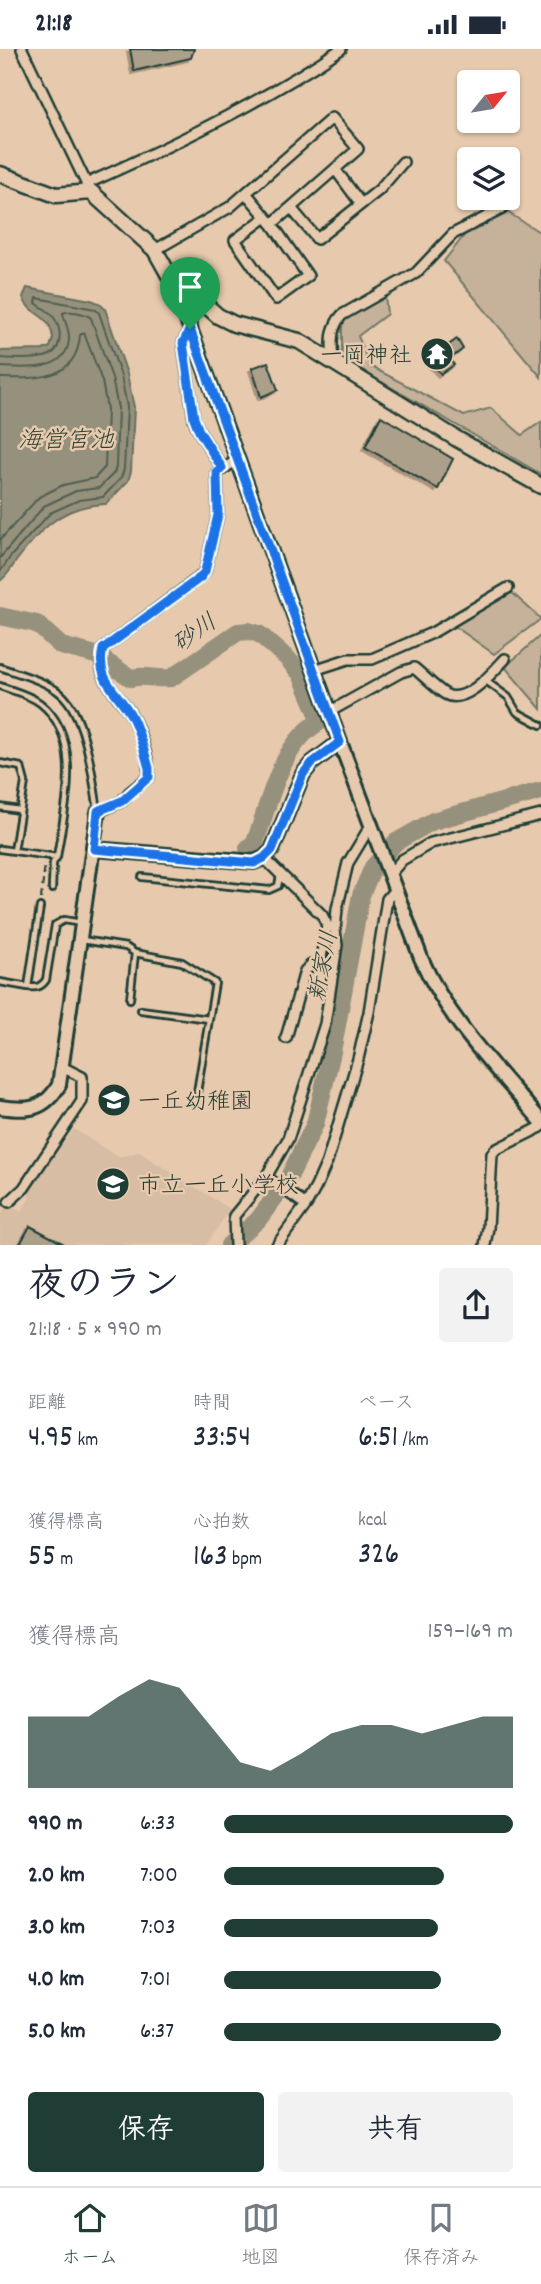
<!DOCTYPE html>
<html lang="ja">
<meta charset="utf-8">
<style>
:root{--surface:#fff;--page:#f2f2f3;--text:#1f2937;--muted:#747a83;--line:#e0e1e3;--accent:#1f3d34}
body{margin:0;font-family:Dekko,"Klee One",sans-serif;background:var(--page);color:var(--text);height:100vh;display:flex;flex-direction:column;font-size:26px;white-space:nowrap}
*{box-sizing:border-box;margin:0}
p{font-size:23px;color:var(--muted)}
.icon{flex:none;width:38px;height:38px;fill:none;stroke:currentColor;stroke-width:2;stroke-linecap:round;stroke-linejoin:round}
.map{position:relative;height:1196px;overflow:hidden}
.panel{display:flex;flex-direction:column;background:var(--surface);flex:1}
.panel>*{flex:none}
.needle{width:46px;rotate:60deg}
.fabs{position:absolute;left:457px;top:21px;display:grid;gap:14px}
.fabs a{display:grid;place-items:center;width:63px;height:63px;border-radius:7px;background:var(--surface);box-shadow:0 2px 5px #0004;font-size:35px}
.pin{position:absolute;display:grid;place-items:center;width:60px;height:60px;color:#fff;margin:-72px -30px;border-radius:50% 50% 50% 0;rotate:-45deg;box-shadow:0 0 7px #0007}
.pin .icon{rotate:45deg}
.round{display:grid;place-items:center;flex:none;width:74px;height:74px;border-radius:7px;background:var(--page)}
.headline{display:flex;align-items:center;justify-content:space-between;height:119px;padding:0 28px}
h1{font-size:38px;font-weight:600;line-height:52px}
.stats{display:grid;grid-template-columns:repeat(3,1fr);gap:10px;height:119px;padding:7px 28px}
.stats div{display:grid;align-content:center}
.stats b{font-size:30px;font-weight:600}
.stats small{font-size:19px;font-weight:400}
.stats p{font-size:19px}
.chart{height:196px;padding:14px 28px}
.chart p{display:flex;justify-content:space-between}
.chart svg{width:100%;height:126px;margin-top:7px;fill:var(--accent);opacity:.7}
.primary-button{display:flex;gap:14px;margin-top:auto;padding:14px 28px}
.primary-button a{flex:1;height:80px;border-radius:7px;background:var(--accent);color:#fff;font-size:28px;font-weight:600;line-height:80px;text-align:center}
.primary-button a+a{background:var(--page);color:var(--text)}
ul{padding:0 28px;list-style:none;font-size:23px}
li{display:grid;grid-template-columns:112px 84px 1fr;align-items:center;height:52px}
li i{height:18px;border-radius:9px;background:var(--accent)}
.status{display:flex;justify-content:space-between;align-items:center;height:49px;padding:0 35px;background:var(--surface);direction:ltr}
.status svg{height:19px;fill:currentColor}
.tab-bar{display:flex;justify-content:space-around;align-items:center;height:98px;border-top:2px solid var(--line);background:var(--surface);font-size:19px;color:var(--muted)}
.tab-bar a{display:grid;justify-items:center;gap:4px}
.tab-bar .current{color:var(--accent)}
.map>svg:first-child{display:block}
</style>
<div class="status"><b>21:18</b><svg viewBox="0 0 49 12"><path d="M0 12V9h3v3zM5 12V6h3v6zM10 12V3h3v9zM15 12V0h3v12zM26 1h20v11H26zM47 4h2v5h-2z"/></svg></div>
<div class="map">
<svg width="541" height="1196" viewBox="0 0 541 1196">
<defs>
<filter id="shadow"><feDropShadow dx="-3" dy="3" stdDeviation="0" flood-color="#0004"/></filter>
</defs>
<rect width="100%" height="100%" fill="#e7caae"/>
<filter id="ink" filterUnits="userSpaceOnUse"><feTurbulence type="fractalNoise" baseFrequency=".0143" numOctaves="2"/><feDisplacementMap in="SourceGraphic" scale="14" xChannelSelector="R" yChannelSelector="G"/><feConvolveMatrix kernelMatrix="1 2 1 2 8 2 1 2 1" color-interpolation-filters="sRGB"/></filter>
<g filter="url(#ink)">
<path fill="#d6bda3" d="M 74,1080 L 118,1108 L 139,1103 L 230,1160 L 206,1196 L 0,1195 L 0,1169 L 7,1155 L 21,1163 L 29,1150 L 30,1139 Z"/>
<path fill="#c6b29a" stroke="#727867" stroke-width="2" d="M 507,163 L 541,184 L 541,328 L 444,212 L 467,183 Z
M 385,246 L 387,265 L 358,287 L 370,317 L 464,367 L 491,359 L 522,386 L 541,373 L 541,425 L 342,310 L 342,273 Z
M 510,542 L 541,570 L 494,605 L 453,576 Z
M 541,586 L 541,660 L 505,618 Z"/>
<path fill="#96917c" stroke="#666f5f" stroke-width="2" d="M 27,239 L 91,251 L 99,254 L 105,260 L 127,325 L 134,358 L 131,422 L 128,432 L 106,455 C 64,456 42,478 17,511 C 11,519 9,525 0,532 L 0,302 L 43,301 L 50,298 L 53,289 C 49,262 29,268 23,248 Z"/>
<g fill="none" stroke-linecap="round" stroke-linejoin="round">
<path stroke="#4f5f51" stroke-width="2" d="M 0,309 C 14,310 31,311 44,308 C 63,304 63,281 53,267 C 49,262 41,258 36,254 L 37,249 L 95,260 L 99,264 L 121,327 L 127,358 L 124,420 L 121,429 L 103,448 L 79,451 L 50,464 L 11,507 L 0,523
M 0,318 C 24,319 66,324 69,291 C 70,281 64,272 63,264 C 70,261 85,264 91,269 L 112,329 L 118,359 L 116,418 L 114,424 L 99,439 L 76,442 L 44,457 L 0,509
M 0,329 C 36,330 77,332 80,286 L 84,284 L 102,332 L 107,360 L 105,418 L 95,429 L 63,436 L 39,448 L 0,491"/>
<path stroke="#96917c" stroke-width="18" d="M 0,567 L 37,575 L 61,597 L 96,606 L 131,629 C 145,625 157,631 171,629 L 238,583 L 249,582 L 259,585 L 287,609 L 301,625 L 321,672 C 280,694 270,753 255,793 L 248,799
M 229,1196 L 258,1171 L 287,1132 L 315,1075 L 332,1003 L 361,846 L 373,818 L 396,793 L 433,772 L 541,742"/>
</g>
<path fill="#ada08a" stroke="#1f3d34" stroke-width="2" filter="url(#shadow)" d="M 130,0 L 194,0 L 191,9 L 134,22 Z
M 457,290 L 463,300 L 450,310 L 454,316 L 441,325 L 429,312 L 431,310 L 426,304 L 439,295 L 443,300 Z
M 268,313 L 278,341 L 261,348 L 252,319 Z
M 381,367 L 453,410 L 438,440 L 365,398 Z
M 30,1177 L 64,1195 L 20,1195 Z"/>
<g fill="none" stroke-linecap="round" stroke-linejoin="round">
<defs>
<path id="lane" d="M 0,618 C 19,625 44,631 60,644 C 86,665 93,730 98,762
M 486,632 L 508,648 L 517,663 L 541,676
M 0,637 C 13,642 28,645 40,654 C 85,689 64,761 57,808 L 53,814 L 52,840
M 0,714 L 21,718 L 25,733 L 14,802
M 0,758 L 19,761
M 0,800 L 57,808
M 142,828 L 269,841 L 278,837 L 280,827
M 82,891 L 126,898 L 135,904 L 130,950
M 135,904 L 182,913 L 215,934 L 197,1043
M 0,933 L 28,938 L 40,858
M 28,938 C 37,939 41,938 46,931 L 55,876 L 64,871 L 81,874
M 141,961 L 209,970"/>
<path id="street" d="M 22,0 L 88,138
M 335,120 L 361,155
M 86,135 C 172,97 263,53 341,0
M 246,144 L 272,175 L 308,227 L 276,250 L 235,191 L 266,168
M 291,159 L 317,190 L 379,141 L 403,113
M 155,201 L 230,158 L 332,69 L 358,100 L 272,175
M 190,280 L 183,294 L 194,370 L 199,382 L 222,419
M 333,315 C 332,297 329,280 342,266 L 416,224 L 453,185 L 502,160
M 314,621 L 348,610 L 372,610 L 432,584 L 508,539
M 329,663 L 401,623 L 414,619 C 424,627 434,638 445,645 C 465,657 493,623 505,610
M 98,763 L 122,752 L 130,743 L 149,728 C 150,712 138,678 130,664 C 116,642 95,630 103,600 L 200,528 L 205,522 L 218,466 L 217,424 L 237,411
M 264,809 L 322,866 L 327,876 L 320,914 L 311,916 L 305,922 L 286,989
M 390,825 L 402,811 L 431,794 L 541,766
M 266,1128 L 306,1156
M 9,1153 L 24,1139 L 82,1052 L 82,1028 L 62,1018
M 235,1196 L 234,1167 L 266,1128 L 288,1090 L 325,975 L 337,896 L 335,881 L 337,860 L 348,814 L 371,776
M 277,1196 L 306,1156 L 316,1138 L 327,1113 L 358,1010 L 369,963 L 387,850 L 396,839
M 485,1196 L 488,1179 L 492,1105 L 495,1101 L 541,1078"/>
<path id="secondary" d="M 174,235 L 340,693 L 421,909 C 448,972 497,1020 541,1072
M 94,800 L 254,813 L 264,809 L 272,801 L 303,725 L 312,714 L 340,693
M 0,1058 C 27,1062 44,1062 59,1036 L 98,763"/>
<path id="primary" d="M 0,125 L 56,146 L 91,143 L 155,201 L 174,235 L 200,251 L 218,267 L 234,275 L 299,292 L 457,390 L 541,437"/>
</defs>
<use href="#lane" stroke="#1f3d34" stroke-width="10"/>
<use href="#street" stroke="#1f3d34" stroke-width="14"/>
<use href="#secondary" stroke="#1f3d34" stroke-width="18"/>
<use href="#primary" stroke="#1f3d34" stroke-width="19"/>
<path stroke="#1f3d34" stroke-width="2" stroke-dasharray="7 5" stroke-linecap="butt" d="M 41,850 L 45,814"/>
<use href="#lane" stroke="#e7caae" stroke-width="4.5"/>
<use href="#street" stroke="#e7caae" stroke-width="9"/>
<use href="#secondary" stroke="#e7caae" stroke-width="12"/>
<use href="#primary" stroke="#e7caae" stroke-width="14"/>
</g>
</g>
<g fill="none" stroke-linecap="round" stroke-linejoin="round" filter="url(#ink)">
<defs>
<path id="route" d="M 190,280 L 340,693 L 312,714 L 303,725 L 272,801 L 264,809 L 254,814 L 94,800 L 98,762 L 122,752 L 149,728 L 149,719 C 144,702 140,684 132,668 C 119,643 95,632 103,600 L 201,528 L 205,522 L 218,466 L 217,424 L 222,419 L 199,382 L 194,369 L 183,294 Z"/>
</defs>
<use href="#route" stroke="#fff" stroke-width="14"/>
<use href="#route" stroke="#1a73e8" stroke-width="9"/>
</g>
<defs>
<symbol id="temple-disc" viewBox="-11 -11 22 22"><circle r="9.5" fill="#1f3d34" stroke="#e7caae"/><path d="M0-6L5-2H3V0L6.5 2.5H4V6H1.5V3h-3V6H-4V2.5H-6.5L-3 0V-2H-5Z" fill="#fff"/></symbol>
<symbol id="school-disc" viewBox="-11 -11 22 22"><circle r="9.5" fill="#1f3d34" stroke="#e7caae"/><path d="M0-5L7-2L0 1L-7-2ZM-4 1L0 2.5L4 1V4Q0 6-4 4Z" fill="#fff"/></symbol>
</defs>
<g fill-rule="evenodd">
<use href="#temple-disc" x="418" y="286" width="38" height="38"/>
<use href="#school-disc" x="95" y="1032" width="38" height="38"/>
<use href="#school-disc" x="94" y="1116" width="38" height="38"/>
</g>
<g text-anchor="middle" stroke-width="5" stroke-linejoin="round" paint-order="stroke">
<g font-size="23" fill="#1f3d34" stroke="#e7caae" text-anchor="start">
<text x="412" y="313" text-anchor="end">一岡神社</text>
<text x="138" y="1059">一丘幼稚園</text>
<text x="138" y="1143">市立一丘小学校</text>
</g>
<g font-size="24" font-style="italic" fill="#2b453b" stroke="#e7caae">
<text x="66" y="398">海営宮池</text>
<text transform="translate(194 583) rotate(-35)" y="8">砂川</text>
<text transform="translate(322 917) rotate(-79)" y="8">新家川</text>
</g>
</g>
</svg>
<div class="fabs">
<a><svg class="needle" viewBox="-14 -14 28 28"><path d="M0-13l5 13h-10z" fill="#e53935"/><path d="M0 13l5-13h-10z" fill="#747a83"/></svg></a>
<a><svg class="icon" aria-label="layers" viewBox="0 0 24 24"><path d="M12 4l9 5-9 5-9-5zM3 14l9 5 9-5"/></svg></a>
</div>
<div class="pin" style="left:190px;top:280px;background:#1e9e55"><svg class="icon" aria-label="arrive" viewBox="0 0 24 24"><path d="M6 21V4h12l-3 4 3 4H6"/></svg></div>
</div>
<section class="panel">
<div class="headline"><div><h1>夜のラン</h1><p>21:18 · 5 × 990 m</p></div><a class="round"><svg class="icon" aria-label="share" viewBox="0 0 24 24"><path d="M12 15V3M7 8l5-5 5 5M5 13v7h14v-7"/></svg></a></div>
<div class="stats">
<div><p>距離</p><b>4.95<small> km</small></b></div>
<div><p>時間</p><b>33:54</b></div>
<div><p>ペース</p><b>6:51<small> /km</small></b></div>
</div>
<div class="stats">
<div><p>獲得標高</p><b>55<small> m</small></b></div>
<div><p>心拍数</p><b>163<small> bpm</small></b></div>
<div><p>kcal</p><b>326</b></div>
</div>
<div class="chart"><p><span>獲得標高</span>159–169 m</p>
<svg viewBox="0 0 160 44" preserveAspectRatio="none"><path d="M0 44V19L10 19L20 19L30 12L40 6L50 9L60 22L70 35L80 38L90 32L100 25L110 22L120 22L130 25L140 22L150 19L160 19V44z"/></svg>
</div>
<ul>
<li><b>990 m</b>6:33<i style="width:100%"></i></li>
<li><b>2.0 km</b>7:00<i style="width:76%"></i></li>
<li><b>3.0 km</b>7:03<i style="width:74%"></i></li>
<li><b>4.0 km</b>7:01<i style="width:75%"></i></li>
<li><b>5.0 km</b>6:37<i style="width:96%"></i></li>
</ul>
<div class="primary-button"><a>保存</a><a>共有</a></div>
</section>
<nav class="tab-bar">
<a class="current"><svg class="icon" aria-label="home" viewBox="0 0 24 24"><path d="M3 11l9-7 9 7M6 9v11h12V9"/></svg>ホーム</a>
<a><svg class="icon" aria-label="map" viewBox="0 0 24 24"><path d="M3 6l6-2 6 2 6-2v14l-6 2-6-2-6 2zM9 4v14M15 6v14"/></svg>地図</a>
<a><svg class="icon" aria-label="saved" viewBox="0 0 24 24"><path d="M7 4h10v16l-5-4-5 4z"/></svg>保存済み</a>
</nav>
